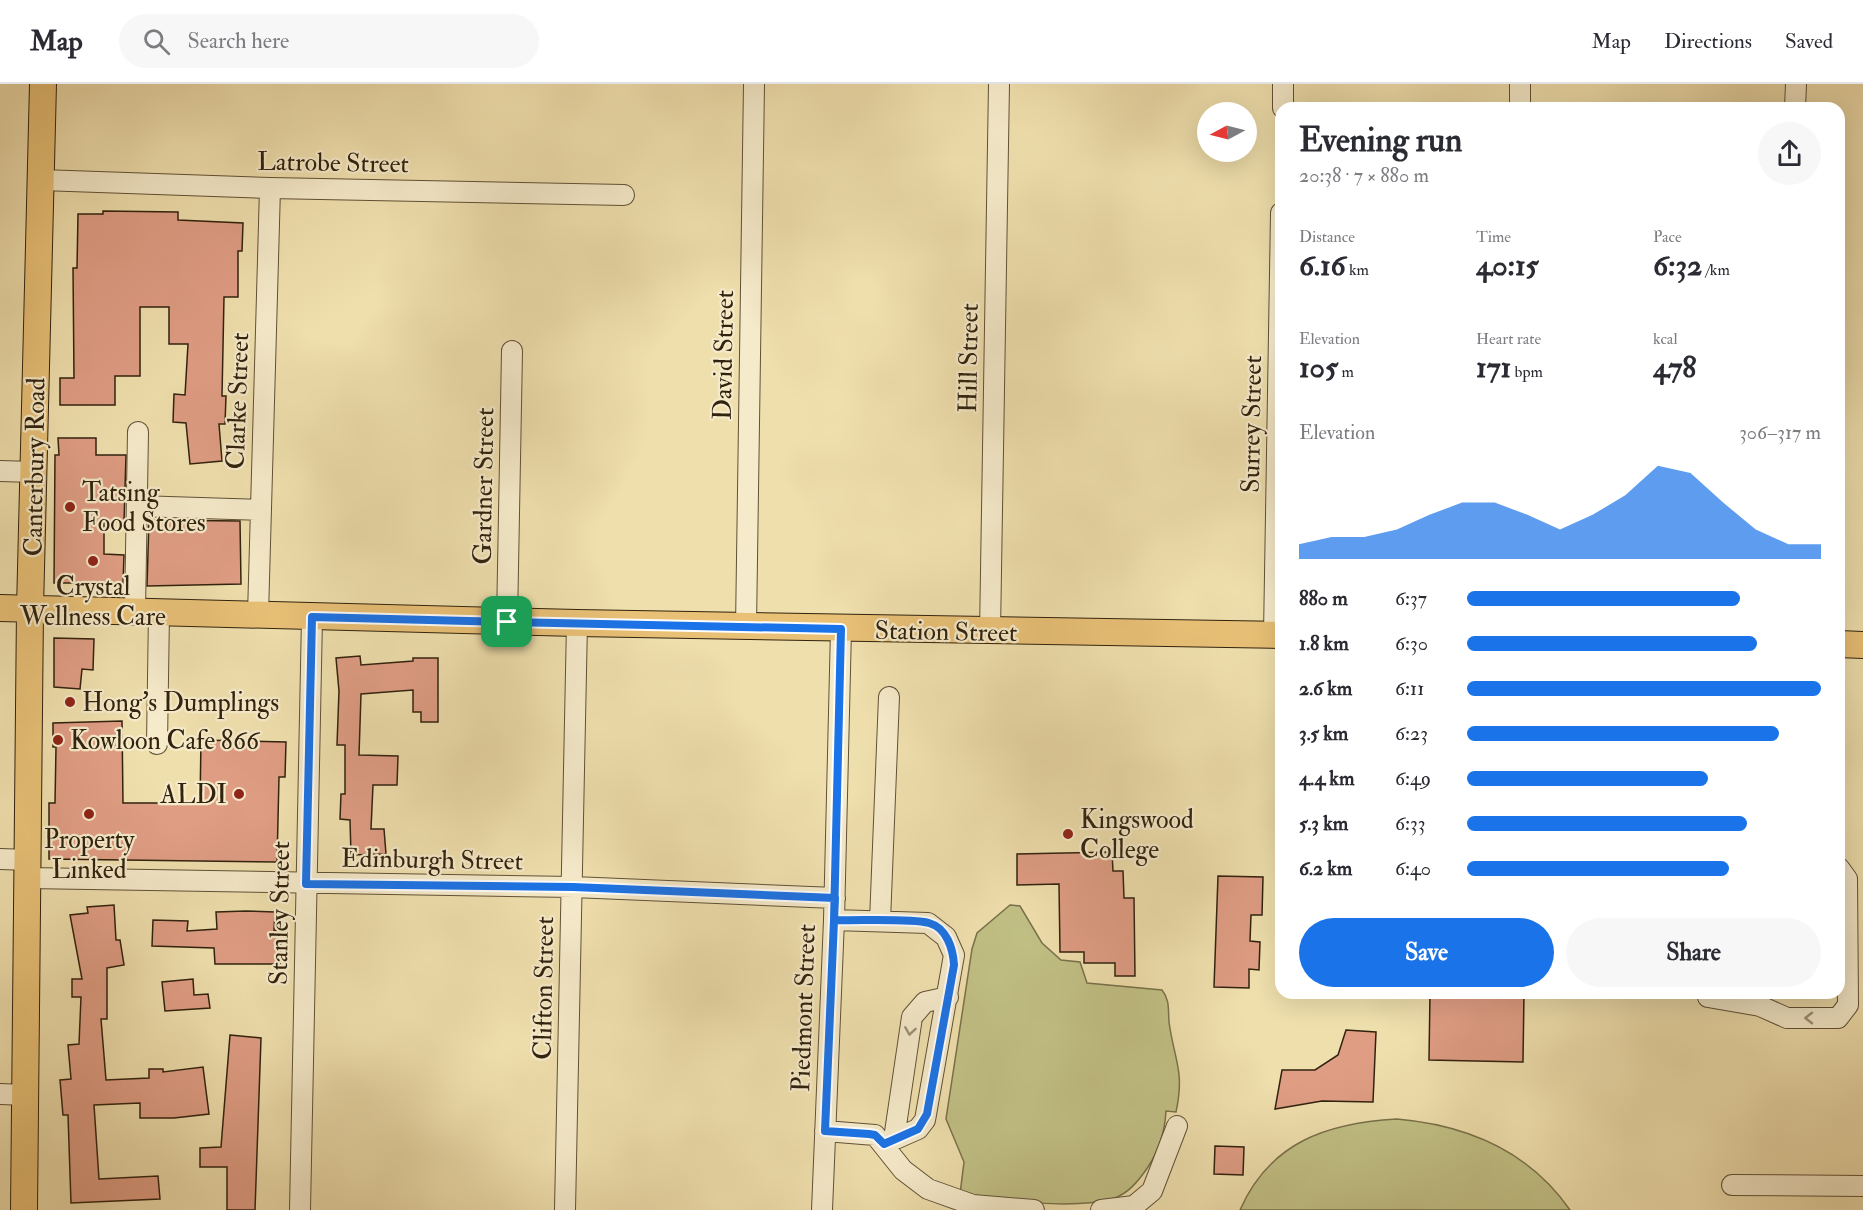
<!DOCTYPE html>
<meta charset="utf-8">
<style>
:root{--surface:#fff;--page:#f7f7f7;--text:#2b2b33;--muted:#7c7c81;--line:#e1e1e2;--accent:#1a73e8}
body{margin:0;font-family:"IM FELL Double Pica",serif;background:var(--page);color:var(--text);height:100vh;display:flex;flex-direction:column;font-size:22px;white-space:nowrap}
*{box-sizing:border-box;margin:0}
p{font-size:20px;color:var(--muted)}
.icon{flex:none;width:33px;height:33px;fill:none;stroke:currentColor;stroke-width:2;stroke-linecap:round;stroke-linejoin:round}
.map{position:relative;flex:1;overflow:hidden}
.panel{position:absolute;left:1275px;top:18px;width:570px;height:897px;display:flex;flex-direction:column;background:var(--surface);border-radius:18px;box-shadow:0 6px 24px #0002}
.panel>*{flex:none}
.needle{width:39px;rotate:263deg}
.tools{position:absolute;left:1197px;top:18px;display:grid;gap:12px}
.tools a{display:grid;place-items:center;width:60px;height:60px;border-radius:50%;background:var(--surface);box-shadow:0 6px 24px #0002;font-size:30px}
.pin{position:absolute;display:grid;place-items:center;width:51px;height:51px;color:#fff;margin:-26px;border-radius:12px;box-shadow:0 3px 9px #0006}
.round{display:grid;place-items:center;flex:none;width:63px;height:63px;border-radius:32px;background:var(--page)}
.summary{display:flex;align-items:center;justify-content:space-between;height:102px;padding:0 24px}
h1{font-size:33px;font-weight:700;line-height:45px}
.metrics{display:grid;grid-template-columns:repeat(3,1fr);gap:9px;height:102px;padding:6px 24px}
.metrics div{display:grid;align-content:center}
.metrics b{font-size:30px;font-weight:700}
.metrics small{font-size:16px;font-weight:400}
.metrics p{font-size:16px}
.chart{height:168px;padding:12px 24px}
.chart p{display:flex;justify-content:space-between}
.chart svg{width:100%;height:108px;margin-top:6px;fill:var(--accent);opacity:.7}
.button{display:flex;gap:12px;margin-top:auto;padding:12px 24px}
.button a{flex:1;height:69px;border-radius:36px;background:var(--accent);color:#fff;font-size:24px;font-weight:700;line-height:69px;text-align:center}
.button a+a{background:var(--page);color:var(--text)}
ul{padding:0 24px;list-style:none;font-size:20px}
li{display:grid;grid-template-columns:96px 72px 1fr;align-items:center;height:45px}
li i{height:15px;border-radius:8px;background:var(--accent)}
header{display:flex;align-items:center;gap:36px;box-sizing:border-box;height:84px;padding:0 30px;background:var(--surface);border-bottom:2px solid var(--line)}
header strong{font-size:28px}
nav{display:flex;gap:33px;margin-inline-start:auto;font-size:21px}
.search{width:420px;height:54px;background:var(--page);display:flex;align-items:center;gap:15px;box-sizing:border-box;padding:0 21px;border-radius:33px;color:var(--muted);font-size:22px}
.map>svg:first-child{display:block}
</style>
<header>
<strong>Map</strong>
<div class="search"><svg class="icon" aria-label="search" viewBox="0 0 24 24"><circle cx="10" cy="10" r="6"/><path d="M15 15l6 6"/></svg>Search here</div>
<nav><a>Map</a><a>Directions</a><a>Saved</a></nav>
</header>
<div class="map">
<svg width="1863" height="1126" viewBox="0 0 1863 1126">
<rect width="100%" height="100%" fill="#efdfad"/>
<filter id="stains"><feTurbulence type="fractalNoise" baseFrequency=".00333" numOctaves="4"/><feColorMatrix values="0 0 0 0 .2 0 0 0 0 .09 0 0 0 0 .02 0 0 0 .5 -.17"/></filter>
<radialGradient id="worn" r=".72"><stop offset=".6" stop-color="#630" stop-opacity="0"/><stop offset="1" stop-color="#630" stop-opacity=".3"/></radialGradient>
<path fill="#c1c085" stroke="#79714a" stroke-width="1.5" d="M 1010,821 L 1020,822 L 1042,859 L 1061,876 L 1080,878 L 1087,899 L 1162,906 C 1170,916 1168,926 1169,938 C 1174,976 1185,986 1176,1028 L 1166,1027 C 1165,1047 1159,1066 1148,1083 C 1139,1096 1130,1108 1115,1114 C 1077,1126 1000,1117 960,1110 L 964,1078 L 946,1035 L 972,865 L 977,849 Z
M 1397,1035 C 1466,1041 1529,1067 1570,1126 L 1240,1126 C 1270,1058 1327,1039 1397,1035 Z"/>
<path fill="#df9d84" stroke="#31220e" stroke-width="1.5" d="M 103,127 L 178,128 L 178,136 L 243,139 L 242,167 L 238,167 L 238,213 L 224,213 L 222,312 L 226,312 L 225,340 L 219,340 L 222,377 L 190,380 L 186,339 L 173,338 L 174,310 L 185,311 L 188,260 L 169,260 L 169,223 L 140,223 L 140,292 L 115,292 L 115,321 L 60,321 L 60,294 L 74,294 L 73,184 L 77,184 L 78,130 L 103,130 Z
M 58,354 L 96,354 L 96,371 L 126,371 L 124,438 L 104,437 L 104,470 L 124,471 L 123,499 L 54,499 L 55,371 L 59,371 Z
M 149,436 L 240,437 L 241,500 L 147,502 Z
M 54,554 L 94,555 L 93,586 L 82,585 L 80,605 L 54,603 Z
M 360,572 L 361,581 L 413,577 L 413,574 L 438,574 L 438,638 L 421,638 L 421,628 L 413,628 L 413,606 L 361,610 L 359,671 L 398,672 L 397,701 L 373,701 L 371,745 L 384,745 L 386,770 L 351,771 L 350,736 L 340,735 L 341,710 L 345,710 L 345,661 L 337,661 L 339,607 L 336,574 Z
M 122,637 L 123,719 L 200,719 L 201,656 L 286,658 L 285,693 L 279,693 L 277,778 L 49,775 L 49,719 L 55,719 L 56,663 L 53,663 L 53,639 Z
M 1112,768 L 1113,787 L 1123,787 L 1124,814 L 1134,814 L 1135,892 L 1115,892 L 1115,879 L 1084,879 L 1084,868 L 1060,868 L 1059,800 L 1017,801 L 1017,770 Z
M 1218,792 L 1263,793 L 1262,831 L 1251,831 L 1250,857 L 1260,858 L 1259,886 L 1249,885 L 1249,904 L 1214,903 Z
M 114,821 L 116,856 L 120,856 L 124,881 L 107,884 L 107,935 L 101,935 L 106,996 L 149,994 L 149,985 L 163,985 L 163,988 L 203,983 L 209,1030 L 174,1034 L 140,1034 L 140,1019 L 94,1021 L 99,1095 L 158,1092 L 160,1115 L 71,1119 L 68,1031 L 63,1031 L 60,996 L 71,995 L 68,961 L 79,960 L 81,913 L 72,913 L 72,895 L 82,895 L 70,831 L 88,829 L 87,823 Z
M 246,827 L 275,828 L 274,846 L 281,847 L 280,880 L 215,880 L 214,864 L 152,862 L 153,836 L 188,837 L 187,847 L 217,845 L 216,828 Z
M 193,895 L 194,911 L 208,910 L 210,924 L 165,927 L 162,898 Z
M 1430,909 L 1524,909 L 1523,978 L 1429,976 Z
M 1346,946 L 1376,948 L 1373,1018 L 1322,1017 L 1275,1025 L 1282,986 L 1315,986 L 1338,971 Z
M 230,951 L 261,954 L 255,1126 L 227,1126 L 227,1083 L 200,1083 L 200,1064 L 221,1063 Z
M 1215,1062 L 1244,1063 L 1243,1091 L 1214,1090 Z"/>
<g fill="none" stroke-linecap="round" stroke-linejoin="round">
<defs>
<path id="minor" d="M 1283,24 L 1283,0
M 1520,24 L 1520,0
M 1795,24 L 1796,0
M 41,96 L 270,104 L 624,111
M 0,387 L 33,388
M 137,422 L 261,426
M 135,528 L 138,348
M 258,531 L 270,104
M 507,538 L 512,267
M 746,543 L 754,0
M 990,548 L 999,0
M 1274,551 L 1281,129
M 157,660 L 159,528
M 0,775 L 29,776
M 28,794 L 573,803 L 835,814
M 834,836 L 928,839 L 946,853 L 954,871 L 925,1036 L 918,1045 L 884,1060
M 880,837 L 889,613
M 1709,909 L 1708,913 L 1760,922 L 1787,934 L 1838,934 L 1848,921 L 1847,795 L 1839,784
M 0,1010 L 26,1011
M 825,1047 L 875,1051 L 903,1086 L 928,1105 L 973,1121 L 1034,1126
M 894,1055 L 912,933 L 925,918 L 948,913
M 1732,1101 L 1863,1102
M 300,1126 L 312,533
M 565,1126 L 577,539
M 822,1126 L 834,836 L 841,545
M 1101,1126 L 1134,1122 L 1152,1107 L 1177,1042"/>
<path id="major" d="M 0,524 L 577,539 L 1281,551
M 1839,560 L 1863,561
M 24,1126 L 30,525 L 43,0"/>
</defs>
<use href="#minor" stroke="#605136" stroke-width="22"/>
<use href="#major" stroke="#31220e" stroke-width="28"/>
<use href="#minor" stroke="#f5eaca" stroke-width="20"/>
<use href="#major" stroke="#e8c076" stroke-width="26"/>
</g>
<defs><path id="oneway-chevron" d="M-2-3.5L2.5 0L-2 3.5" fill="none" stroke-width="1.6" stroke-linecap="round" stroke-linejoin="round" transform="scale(1.5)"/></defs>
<g stroke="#9d9075">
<use href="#oneway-chevron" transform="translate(1809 934) rotate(-180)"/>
<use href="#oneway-chevron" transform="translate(910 947) rotate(99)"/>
</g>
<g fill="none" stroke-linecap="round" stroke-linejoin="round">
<defs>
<path id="route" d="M 507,538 L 312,533 L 306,800 L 573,803 L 835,814 L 834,836 C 857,837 910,834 929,839 C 947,844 953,865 954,881 L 927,1030 L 918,1045 L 884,1060 L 875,1051 L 869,1050 L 825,1047 L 834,836 L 841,545 L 507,538"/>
</defs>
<use href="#route" stroke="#fff" stroke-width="12"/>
<use href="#route" stroke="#1a73e8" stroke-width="8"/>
</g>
<g fill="#8f2418" stroke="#f5eaca" stroke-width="2">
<circle cx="70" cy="423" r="6"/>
<circle cx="93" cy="477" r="6"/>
<circle cx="70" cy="618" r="6"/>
<circle cx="58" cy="656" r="6"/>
<circle cx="239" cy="710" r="6"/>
<circle cx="89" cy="730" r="6"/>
<circle cx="1068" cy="750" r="6"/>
</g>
<g text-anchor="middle" stroke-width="4.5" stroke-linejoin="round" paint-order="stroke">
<g font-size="26" fill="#31220e" stroke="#f5eaca">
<text transform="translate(333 78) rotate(1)" y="9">Latrobe Street</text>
<text transform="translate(723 271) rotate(-89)" y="9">David Street</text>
<text transform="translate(968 274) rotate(-89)" y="9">Hill Street</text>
<text transform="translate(237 317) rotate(-88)" y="9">Clarke Street</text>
<text transform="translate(1251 340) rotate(-89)" y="9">Surrey Street</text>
<text transform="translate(34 383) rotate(-89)" y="9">Canterbury Road</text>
<text transform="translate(483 402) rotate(-89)" y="9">Gardner Street</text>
<text transform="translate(946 547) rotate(1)" y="9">Station Street</text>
<text transform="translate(432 775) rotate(1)" y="9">Edinburgh Street</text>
<text transform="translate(279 829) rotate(-89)" y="9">Stanley Street</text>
<text transform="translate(543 904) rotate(-89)" y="9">Clifton Street</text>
<text transform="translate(803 924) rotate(-88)" y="9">Piedmont Street</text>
</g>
<g font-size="26" fill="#31220e" stroke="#f5eaca" text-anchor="start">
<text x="82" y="417">Tatsing<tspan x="82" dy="30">Food Stores</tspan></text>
<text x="93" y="511" text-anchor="middle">Crystal<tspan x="93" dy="30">Wellness Care</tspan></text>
<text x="82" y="627">Hong's Dumplings</text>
<text x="70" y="665">Kowloon Cafe 866</text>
<text x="227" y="719" text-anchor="end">ALDI</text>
<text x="1080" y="744">Kingswood<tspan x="1080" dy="30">College</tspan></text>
<text x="89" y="764" text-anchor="middle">Property<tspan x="89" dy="30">Linked</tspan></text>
</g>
</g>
<rect width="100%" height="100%" filter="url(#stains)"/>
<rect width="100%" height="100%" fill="url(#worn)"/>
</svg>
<div class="tools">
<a><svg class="needle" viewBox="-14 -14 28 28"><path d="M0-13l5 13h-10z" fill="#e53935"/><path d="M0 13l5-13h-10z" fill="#7c7c81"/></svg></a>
</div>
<div class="pin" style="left:507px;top:538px;background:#1e9e55"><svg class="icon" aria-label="arrive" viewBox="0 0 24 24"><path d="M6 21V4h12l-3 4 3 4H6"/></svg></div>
<section class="panel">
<div class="summary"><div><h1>Evening run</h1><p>20:38 · 7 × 880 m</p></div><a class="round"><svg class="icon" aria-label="share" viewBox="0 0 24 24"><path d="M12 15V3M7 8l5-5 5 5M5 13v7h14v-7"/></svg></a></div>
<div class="metrics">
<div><p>Distance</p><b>6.16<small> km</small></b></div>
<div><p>Time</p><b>40:15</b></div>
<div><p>Pace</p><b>6:32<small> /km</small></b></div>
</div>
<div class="metrics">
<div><p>Elevation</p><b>105<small> m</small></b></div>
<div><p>Heart rate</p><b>171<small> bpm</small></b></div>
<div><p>kcal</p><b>478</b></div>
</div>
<div class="chart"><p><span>Elevation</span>306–317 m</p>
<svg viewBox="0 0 160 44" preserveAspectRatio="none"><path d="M0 44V38L10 35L20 35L30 32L40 26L50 21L60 21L70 26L80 32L90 26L100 18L110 6L120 9L130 21L140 32L150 38L160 38V44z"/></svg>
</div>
<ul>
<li><b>880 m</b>6:37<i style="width:77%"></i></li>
<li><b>1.8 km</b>6:30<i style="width:82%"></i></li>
<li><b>2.6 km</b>6:11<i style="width:100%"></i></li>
<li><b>3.5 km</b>6:23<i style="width:88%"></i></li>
<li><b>4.4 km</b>6:49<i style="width:68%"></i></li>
<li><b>5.3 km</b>6:33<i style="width:79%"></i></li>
<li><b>6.2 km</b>6:40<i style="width:74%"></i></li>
</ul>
<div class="button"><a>Save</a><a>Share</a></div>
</section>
</div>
